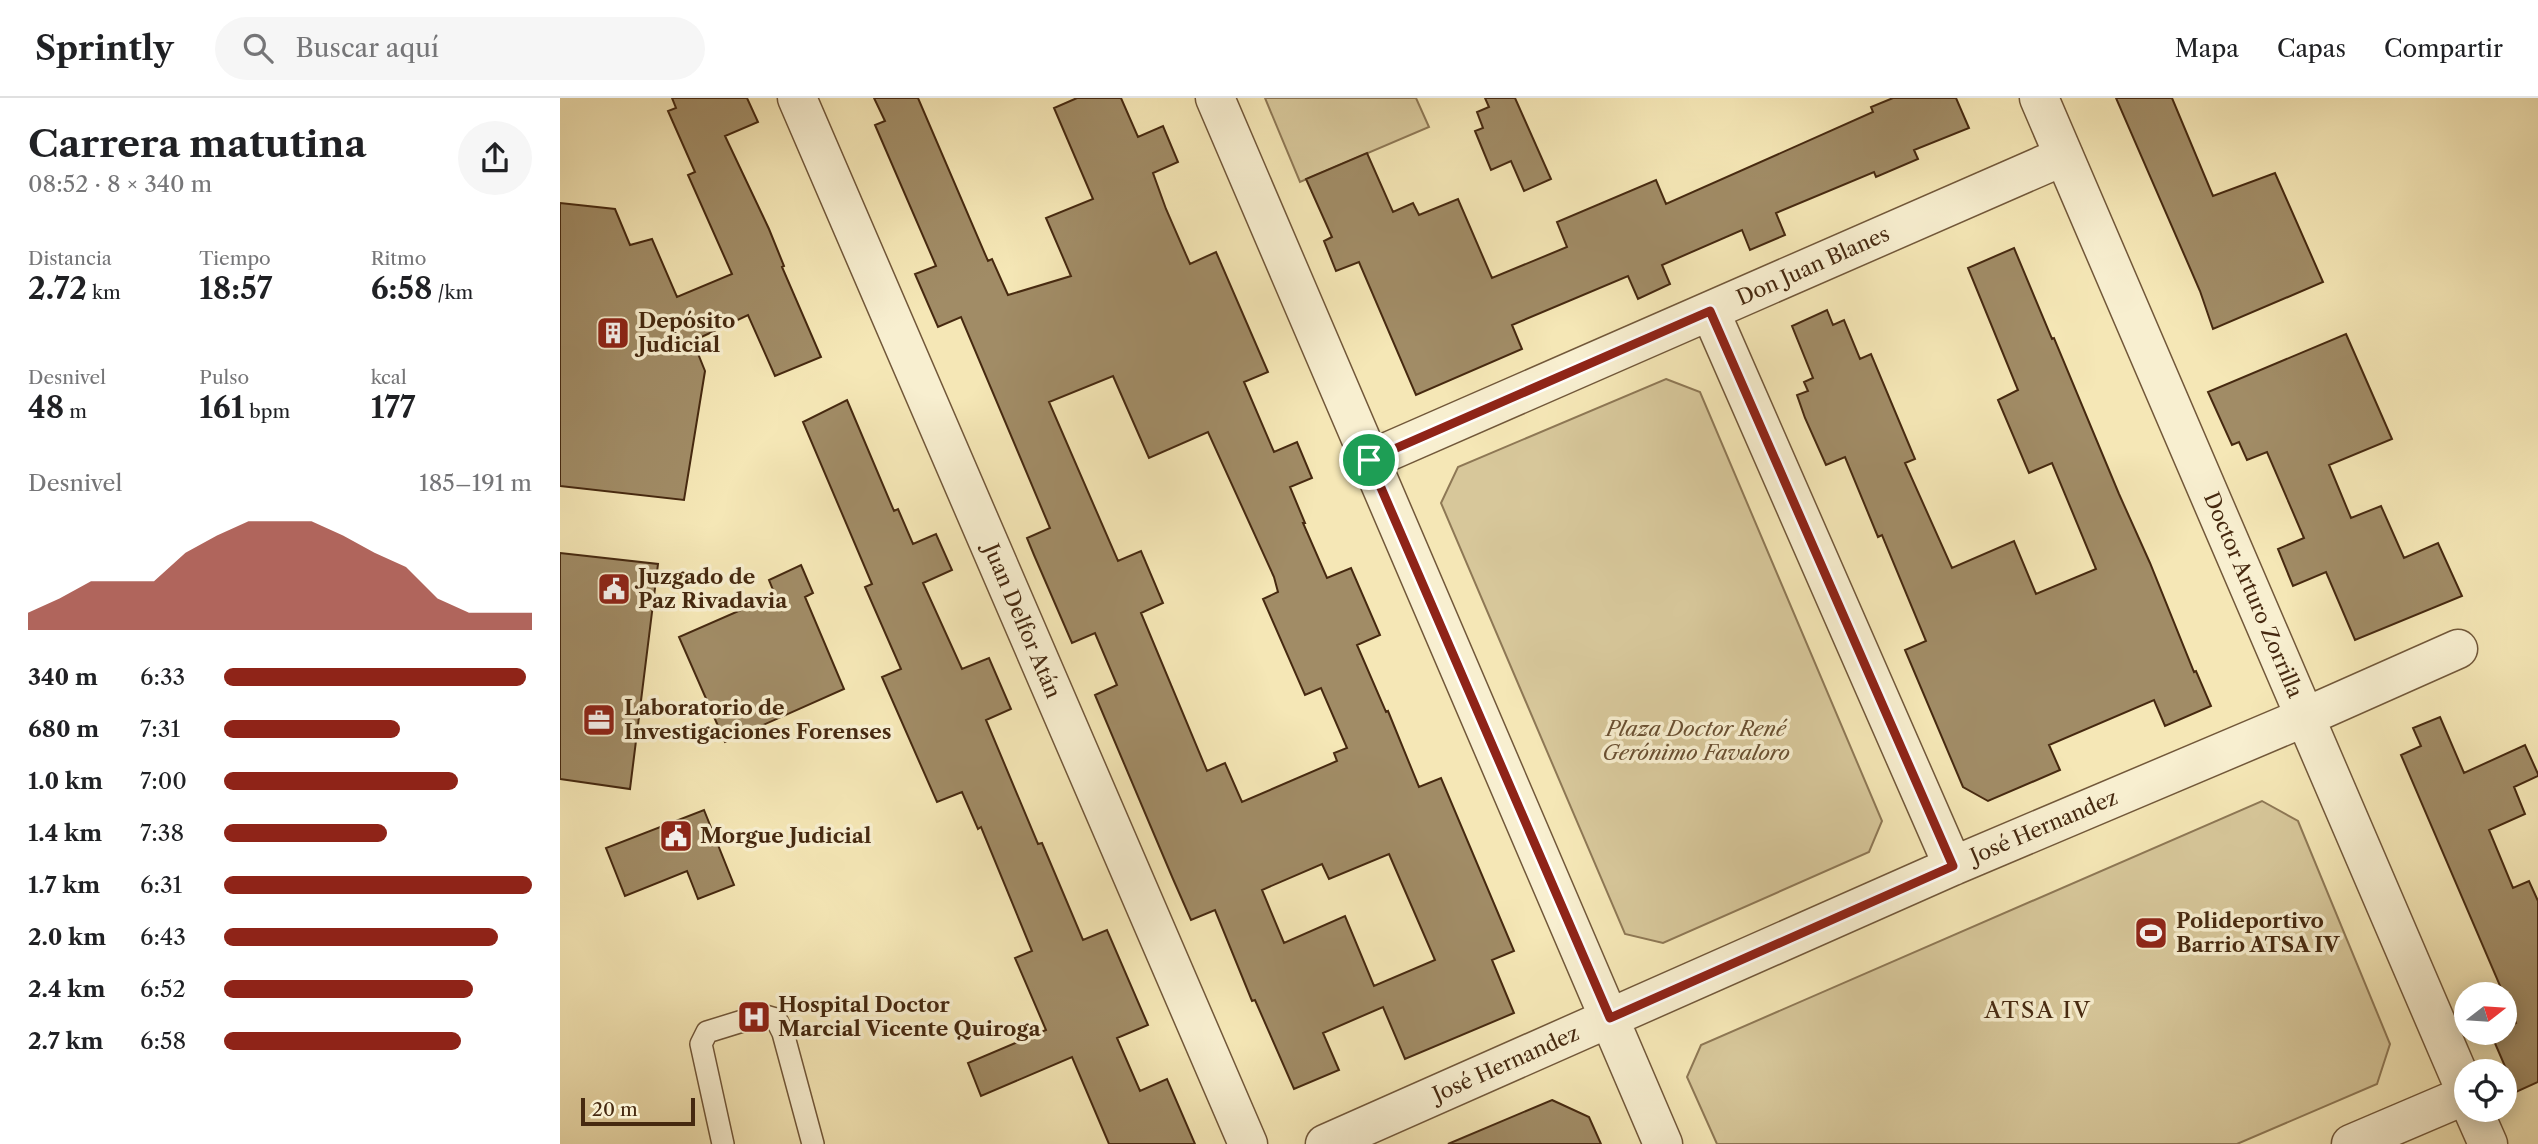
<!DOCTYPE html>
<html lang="es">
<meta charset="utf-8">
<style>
:root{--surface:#fff;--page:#f6f6f6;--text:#202124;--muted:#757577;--line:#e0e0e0;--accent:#8f2418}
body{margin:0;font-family:"Libre Caslon Text",serif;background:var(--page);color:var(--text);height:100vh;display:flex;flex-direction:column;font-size:26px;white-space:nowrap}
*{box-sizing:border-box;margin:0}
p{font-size:23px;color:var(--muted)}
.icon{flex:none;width:38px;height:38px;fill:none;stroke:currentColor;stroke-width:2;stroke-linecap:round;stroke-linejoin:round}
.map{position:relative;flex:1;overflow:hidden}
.panel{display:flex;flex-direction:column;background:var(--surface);width:560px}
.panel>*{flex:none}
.needle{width:46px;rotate:73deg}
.controls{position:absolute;left:1894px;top:884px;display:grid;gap:14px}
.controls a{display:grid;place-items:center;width:63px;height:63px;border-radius:50%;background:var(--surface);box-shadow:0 4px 18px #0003;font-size:35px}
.scale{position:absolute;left:21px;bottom:18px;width:114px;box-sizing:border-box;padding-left:7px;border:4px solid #462910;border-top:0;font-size:19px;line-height:24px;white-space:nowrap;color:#462910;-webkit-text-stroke:5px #f8efd0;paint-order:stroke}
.pin{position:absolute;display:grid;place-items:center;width:60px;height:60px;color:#fff;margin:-30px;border:4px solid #fff;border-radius:50%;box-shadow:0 2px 7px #0007}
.round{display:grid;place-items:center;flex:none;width:74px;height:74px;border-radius:37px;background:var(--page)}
.headline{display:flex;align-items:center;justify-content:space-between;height:119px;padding:0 28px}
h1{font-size:38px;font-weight:700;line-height:52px}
.stats{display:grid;grid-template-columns:repeat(3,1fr);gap:10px;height:119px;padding:7px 28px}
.stats div{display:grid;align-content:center}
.stats b{font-size:30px;font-weight:700}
.stats small{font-size:19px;font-weight:400}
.stats p{font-size:19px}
.chart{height:196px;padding:14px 28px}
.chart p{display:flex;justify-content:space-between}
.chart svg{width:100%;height:126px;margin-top:7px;fill:var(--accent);opacity:.7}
ul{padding:0 28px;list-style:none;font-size:23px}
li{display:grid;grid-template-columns:112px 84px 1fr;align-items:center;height:52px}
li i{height:18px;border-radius:9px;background:var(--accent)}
header{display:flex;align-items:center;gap:42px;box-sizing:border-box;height:98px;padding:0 35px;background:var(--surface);border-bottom:2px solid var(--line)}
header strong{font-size:33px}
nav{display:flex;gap:38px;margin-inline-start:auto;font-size:24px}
.search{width:490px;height:63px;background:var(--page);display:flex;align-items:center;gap:18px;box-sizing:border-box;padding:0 24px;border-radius:38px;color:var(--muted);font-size:26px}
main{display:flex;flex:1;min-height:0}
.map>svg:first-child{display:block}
</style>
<header>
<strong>Sprintly</strong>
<div class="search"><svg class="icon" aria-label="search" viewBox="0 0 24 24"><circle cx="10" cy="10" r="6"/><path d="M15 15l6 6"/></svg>Buscar aquí</div>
<nav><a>Mapa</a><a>Capas</a><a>Compartir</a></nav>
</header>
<main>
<section class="panel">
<div class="headline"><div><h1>Carrera matutina</h1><p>08:52 · 8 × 340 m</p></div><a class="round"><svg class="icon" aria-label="share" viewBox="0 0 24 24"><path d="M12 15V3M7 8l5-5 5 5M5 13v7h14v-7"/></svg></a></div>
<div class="stats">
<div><p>Distancia</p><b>2.72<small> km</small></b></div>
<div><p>Tiempo</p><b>18:57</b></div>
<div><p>Ritmo</p><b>6:58<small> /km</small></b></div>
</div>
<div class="stats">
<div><p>Desnivel</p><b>48<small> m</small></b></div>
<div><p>Pulso</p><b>161<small> bpm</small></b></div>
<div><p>kcal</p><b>177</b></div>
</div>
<div class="chart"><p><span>Desnivel</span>185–191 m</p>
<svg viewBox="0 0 160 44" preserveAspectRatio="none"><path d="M0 44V38L10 33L20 27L30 27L40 27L50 17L60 11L70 6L80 6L90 6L100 11L110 17L120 22L130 33L140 38L150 38L160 38V44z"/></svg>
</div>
<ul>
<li><b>340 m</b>6:33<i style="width:98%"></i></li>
<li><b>680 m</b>7:31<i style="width:57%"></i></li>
<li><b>1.0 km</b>7:00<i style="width:76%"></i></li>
<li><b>1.4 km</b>7:38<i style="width:53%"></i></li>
<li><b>1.7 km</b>6:31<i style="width:100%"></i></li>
<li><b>2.0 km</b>6:43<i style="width:89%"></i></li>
<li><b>2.4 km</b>6:52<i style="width:81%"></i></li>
<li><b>2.7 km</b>6:58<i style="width:77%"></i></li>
</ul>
</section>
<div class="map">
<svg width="1978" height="1046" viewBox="0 0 1978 1046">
<rect width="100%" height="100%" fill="#f5e7b6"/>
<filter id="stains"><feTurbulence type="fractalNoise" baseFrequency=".00286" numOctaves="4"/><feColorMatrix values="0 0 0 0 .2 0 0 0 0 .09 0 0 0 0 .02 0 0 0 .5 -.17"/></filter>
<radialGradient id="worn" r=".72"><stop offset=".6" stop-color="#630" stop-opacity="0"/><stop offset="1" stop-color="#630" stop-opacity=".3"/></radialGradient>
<path fill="#d7c79a" stroke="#8e7855" stroke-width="2" d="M 705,0 L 856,0 L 869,29 L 740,84 Z
M 1106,281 L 1140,294 L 1322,723 L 1309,754 L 1103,845 L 1065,836 L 881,405 L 898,369 Z
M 1702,703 L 1738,723 L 1830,946 L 1817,986 L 1677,1046 L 1157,1046 L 1127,979 L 1141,947 Z"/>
<path fill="#a18c66" stroke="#462910" stroke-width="2" fill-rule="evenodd" d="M 112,0 L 187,0 L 198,24 L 165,38 L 209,131 L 224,168 L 222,169 L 261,259 L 215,278 L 188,217 L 135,242 L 140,252 L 137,253 L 145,273 L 124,402 L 0,388 L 0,105 L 55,111 L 70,147 L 92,141 L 117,199 L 172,176 L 128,77 L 135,74 L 108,13 L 116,10 Z
M 314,0 L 358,0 L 428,163 L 432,161 L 448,197 L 511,178 L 486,120 L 533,101 L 494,10 L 517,0 L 561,0 L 578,39 L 603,28 L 618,64 L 593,75 L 606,111 L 630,166 L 656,154 L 708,274 L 684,284 L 714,354 L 737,344 L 752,380 L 730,389 L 745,425 L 743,425 L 767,480 L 791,470 L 820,537 L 797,547 L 826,614 L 828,613 L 859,689 L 881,680 L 954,853 L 932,862 L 954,915 L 845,961 L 823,909 L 763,935 L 779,972 L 734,991 L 695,902 L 692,903 L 655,812 L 631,822 L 613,781 L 535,597 L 557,587 L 535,535 L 512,545 L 474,457 L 467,440 L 490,430 L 401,219 L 378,229 L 355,176 L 376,168 L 315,27 L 325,23 ZM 553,278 L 589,360 L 648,334 L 714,479 L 718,494 L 703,501 L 745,597 L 761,590 L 787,650 L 774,655 L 777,663 L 682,704 L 665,665 L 647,673 L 581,515 L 603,505 L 581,453 L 558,463 L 489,304 ZM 829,756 L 875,862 L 814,888 L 785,818 L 724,845 L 702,792 L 762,766 L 769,781 Z
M 925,0 L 955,0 L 991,81 L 964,93 L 951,63 L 931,72 L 915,33 L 923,30 L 917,14 L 929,9 Z
M 1333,0 L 1396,0 L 1409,30 L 1354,52 L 1358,61 L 1316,79 L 1314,74 L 1216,115 L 1225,137 L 1190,152 L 1182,132 L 1102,167 L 1110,186 L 1078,201 L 1068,178 L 952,227 L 962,251 L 856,297 L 799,164 L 776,173 L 764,143 L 772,139 L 746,81 L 807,55 L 833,114 L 853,105 L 859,117 L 898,101 L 932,180 L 1007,149 L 997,124 L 1096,82 L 1106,106 L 1313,14 L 1311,9 Z
M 1556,0 L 1612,0 L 1653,98 L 1715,75 L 1763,184 L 1653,231 L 1640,193 Z
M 1454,150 L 1492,241 L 1494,240 L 1559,396 L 1590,465 L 1634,574 L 1636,573 L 1651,608 L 1605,628 L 1594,602 L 1489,647 L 1500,672 L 1428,703 L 1403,689 L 1345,552 L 1366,543 L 1322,437 L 1318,439 L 1285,359 L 1266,367 L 1245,320 L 1237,297 L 1248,293 L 1244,284 L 1253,280 L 1232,228 L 1267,212 L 1273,227 L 1284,222 L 1300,261 L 1311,256 L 1355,361 L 1345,365 L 1392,470 L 1454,443 L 1476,496 L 1536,471 L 1492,365 L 1469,375 L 1438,302 L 1458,292 L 1408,170 Z
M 1786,236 L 1832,341 L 1769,367 L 1791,420 L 1821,408 L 1844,460 L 1878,445 L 1902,498 L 1795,542 L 1766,474 L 1733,488 L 1718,451 L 1744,440 L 1707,354 L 1687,362 L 1679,344 L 1672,347 L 1648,294 Z
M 287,302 L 334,413 L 338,411 L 353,446 L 376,436 L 392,472 L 363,485 L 402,571 L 429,560 L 451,611 L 426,622 L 478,746 L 482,745 L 523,842 L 547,832 L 588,927 L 557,940 L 580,993 L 607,981 L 635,1046 L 549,1046 L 512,959 L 421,998 L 408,965 L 486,932 L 455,860 L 472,853 L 421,729 L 418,731 L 402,694 L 377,704 L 322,579 L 341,571 L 305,489 L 312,486 L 243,324 Z
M 0,455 L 98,466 L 70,691 L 0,681 Z
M 241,467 L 253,495 L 245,499 L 284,591 L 165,644 L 119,539 L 215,497 L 209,482 Z
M 1880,619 L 1904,675 L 1965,647 L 1978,676 L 1978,678 L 1954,689 L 1965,716 L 1929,732 L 1953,790 L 1969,783 L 1978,803 L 1978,984 L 1956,994 L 1931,936 L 1944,934 L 1944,930 L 1956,925 L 1841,657 L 1861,648 L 1853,630 Z
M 144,712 L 174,787 L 138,801 L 127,773 L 65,798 L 46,750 Z
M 992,1002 L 1029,1019 L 1041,1046 L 888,1046 Z"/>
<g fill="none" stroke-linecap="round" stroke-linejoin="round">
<defs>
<path id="service" d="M 163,1046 L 141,946 L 147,934 L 202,917 L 216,921 L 223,935 L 253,1046"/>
<path id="minor" d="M 237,0 L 688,1046
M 655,0 L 1103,1046
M 1479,0 L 1906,994
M 1150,213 L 1393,768
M 809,362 L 1504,58
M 1913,1012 L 1928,1046
M 765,1046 L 1393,768 L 1745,619 L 1898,551
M 1791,1046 L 1906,997"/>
</defs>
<use href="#service" stroke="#72583a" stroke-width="24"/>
<use href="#minor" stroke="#72583a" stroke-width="41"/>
<use href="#service" stroke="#f8efd0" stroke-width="21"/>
<use href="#minor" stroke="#f8efd0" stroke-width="38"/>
</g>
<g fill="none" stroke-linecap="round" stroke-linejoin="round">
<defs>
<path id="route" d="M 1150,213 L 1393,768 L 1050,920 L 809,362 Z"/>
</defs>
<use href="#route" stroke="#fff" stroke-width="14"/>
<use href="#route" stroke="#8f2418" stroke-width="9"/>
</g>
<defs>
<symbol id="building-square" viewBox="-11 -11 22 22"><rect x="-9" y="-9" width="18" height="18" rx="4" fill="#8f2418" stroke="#f8efd0"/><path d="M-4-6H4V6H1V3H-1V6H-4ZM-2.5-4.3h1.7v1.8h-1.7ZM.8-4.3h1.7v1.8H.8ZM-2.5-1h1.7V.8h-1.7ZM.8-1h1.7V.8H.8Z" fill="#fff"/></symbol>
<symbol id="civic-square" viewBox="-11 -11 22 22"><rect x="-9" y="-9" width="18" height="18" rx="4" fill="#8f2418" stroke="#f8efd0"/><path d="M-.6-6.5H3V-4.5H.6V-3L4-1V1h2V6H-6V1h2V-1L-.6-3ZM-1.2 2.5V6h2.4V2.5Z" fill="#fff"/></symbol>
<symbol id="office-square" viewBox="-11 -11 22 22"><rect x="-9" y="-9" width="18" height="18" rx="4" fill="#8f2418" stroke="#f8efd0"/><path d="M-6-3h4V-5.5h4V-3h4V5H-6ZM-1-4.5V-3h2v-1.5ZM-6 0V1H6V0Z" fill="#fff"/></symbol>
<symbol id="stadium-square" viewBox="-11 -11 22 22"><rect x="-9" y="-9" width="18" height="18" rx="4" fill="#8f2418" stroke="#f8efd0"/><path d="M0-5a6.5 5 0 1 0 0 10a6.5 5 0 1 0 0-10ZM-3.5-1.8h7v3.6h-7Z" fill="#fff"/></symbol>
<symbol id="hospital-square" viewBox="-11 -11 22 22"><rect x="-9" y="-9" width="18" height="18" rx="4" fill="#8f2418" stroke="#f8efd0"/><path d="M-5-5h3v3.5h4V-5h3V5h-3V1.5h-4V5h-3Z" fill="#fff"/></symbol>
</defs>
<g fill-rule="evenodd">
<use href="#building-square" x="34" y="216" width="38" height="38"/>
<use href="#civic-square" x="35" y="472" width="38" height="38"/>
<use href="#office-square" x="20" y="603" width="38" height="38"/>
<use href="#civic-square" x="97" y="719" width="38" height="38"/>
<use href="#stadium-square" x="1572" y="816" width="38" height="38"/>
<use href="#hospital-square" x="175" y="900" width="38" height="38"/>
</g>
<g text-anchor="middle" stroke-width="7" stroke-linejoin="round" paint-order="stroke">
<g font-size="21" fill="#462910" stroke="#f8efd0">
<text transform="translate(1253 168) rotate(-24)" y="7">Don Juan Blanes</text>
<text transform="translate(1693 497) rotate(67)" y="7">Doctor Arturo Zorrilla</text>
<text transform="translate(462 523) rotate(67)" y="7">Juan Delfor Atán</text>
<text transform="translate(1484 729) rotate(-23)" y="7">José Hernandez</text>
<text transform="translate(946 966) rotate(-24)" y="7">José Hernandez</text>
</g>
<g font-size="21" font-weight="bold" fill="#462910" stroke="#f8efd0" text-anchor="start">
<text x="78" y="230">Depósito<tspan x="78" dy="24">Judicial</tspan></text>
<text x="78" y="486">Juzgado de<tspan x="78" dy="24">Paz Rivadavia</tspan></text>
<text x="64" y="617">Laboratorio de<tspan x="64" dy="24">Investigaciones Forenses</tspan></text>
<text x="140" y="745">Morgue Judicial</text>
<text x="1616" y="830">Polideportivo<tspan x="1616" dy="24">Barrio ATSA IV</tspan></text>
<text x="218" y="914">Hospital Doctor<tspan x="218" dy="24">Marcial Vicente Quiroga</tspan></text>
</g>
<g font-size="21" font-style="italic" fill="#6a5032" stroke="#f8efd0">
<text x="1136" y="638">Plaza Doctor René<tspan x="1136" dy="24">Gerónimo Favaloro</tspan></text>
</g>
<g font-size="23" letter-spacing="2" fill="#462910" stroke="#f8efd0">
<text x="1478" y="920">ATSA IV</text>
</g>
</g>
<rect width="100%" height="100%" filter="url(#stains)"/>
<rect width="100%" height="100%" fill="url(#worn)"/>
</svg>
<div class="controls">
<a><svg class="needle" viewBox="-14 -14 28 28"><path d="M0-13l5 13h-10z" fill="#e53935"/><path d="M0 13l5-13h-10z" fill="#757577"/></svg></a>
<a><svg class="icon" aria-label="locate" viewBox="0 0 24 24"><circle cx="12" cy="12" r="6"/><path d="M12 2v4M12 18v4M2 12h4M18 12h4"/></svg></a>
</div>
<div class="scale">20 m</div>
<div class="pin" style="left:809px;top:362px;background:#1e9e55"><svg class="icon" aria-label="arrive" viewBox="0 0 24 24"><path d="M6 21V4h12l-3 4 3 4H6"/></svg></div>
</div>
</main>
